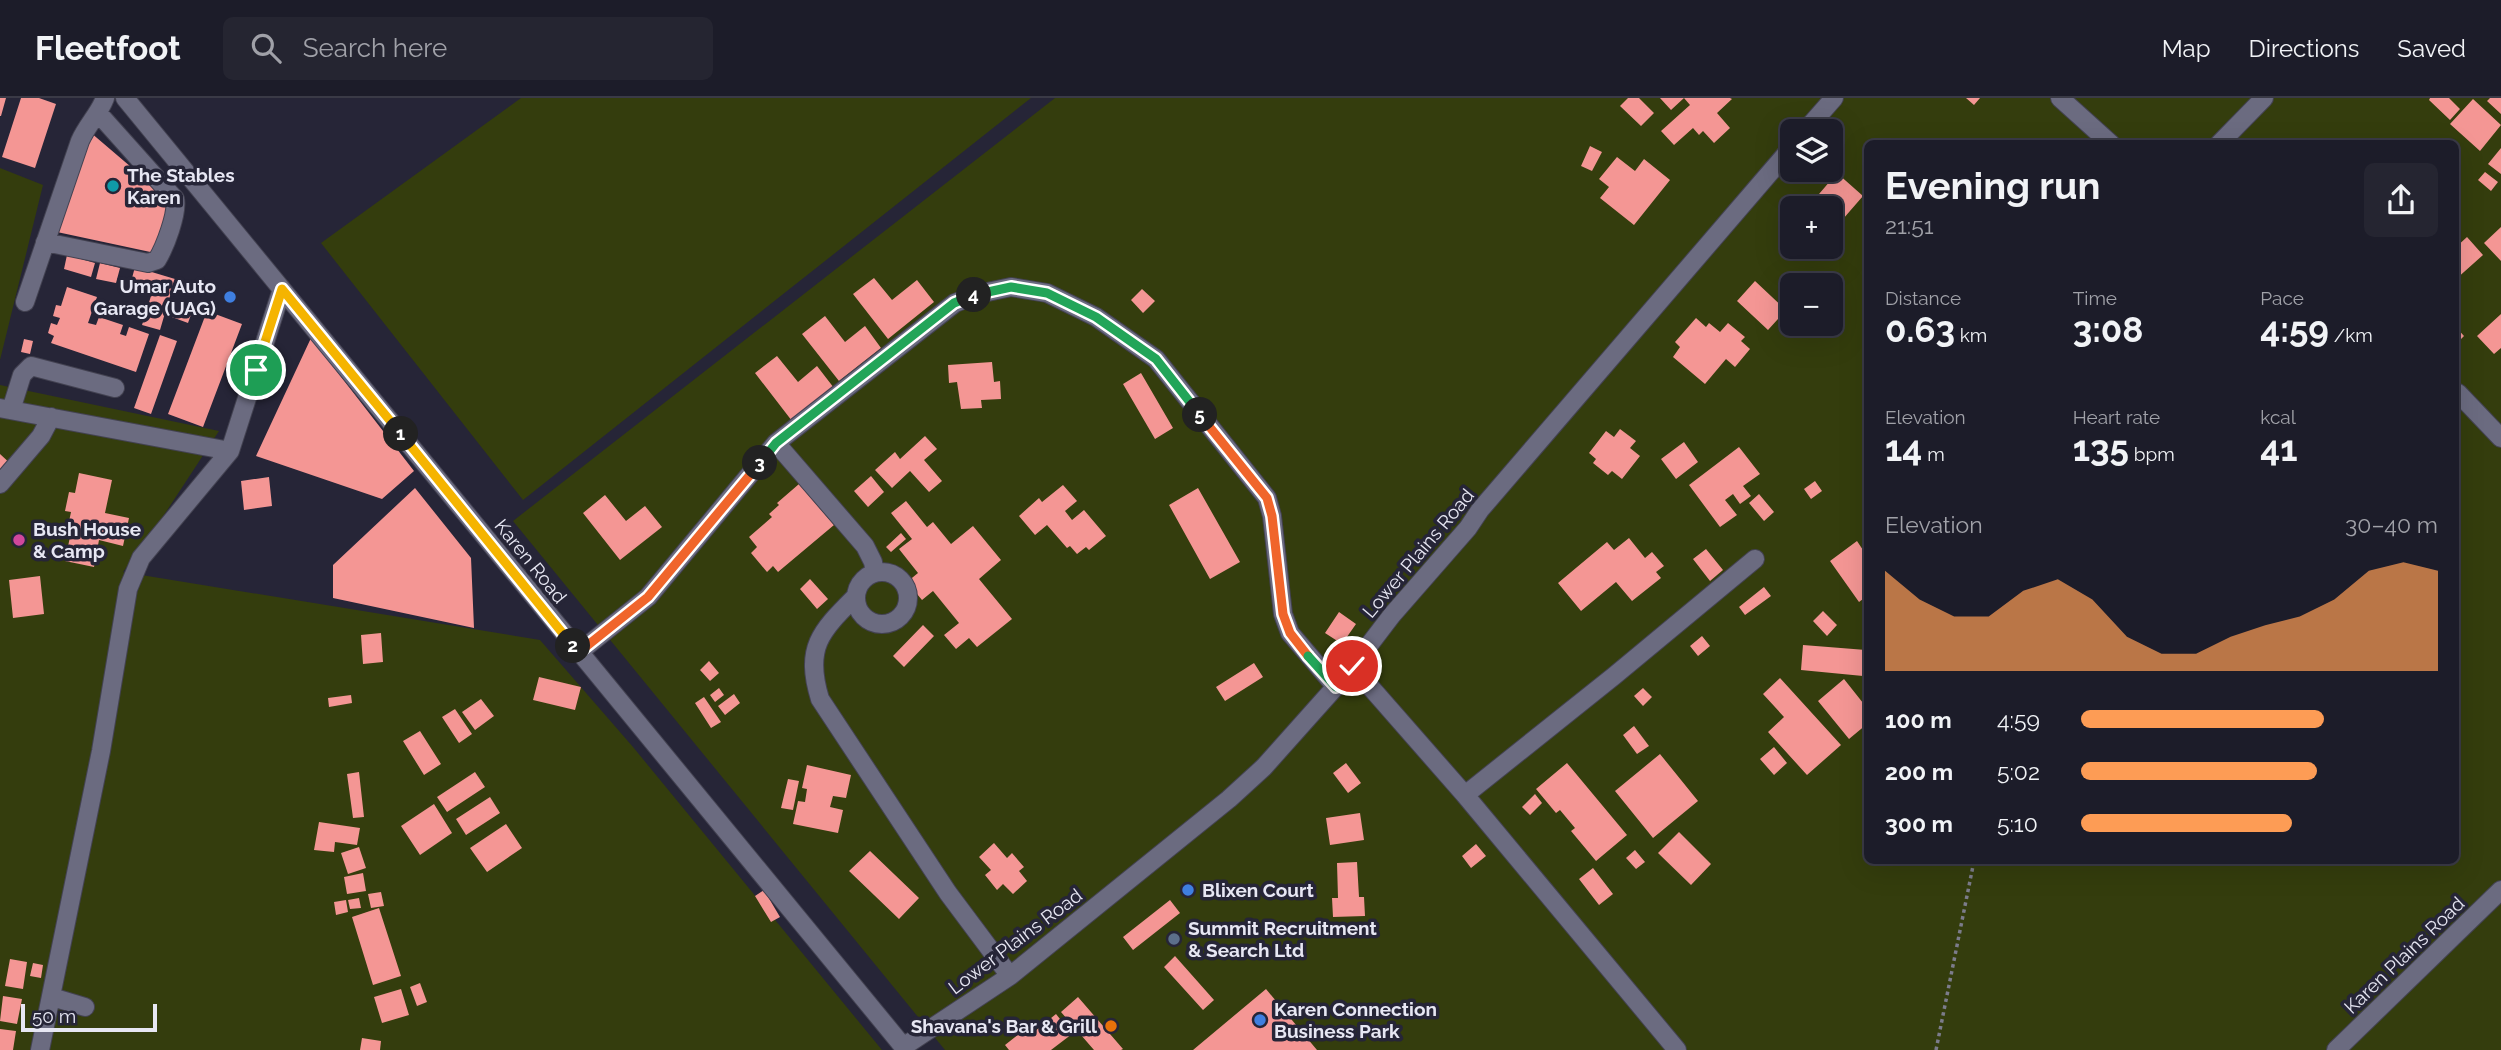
<!DOCTYPE html>
<meta charset="utf-8">
<style>
:root{--surface:#1c1c29;--page:#252531;--text:#f1f3f6;--muted:#a0a1a8;--line:#3a3a46;--accent:#fd9c55}
body{margin:0;font-family:Raleway,sans-serif;background:var(--page);color:var(--text);height:100vh;display:flex;flex-direction:column;font-size:26px;white-space:nowrap}
*{box-sizing:border-box;margin:0}
p{font-size:23px;color:var(--muted)}
.icon{flex:none;width:38px;height:38px;fill:none;stroke:currentColor;stroke-width:2;stroke-linecap:round;stroke-linejoin:round}
.map{position:relative;flex:1;overflow:hidden}
.side{position:absolute;left:1864px;top:42px;width:595px;height:724px;display:flex;flex-direction:column;background:var(--surface);border-radius:10px;box-shadow:0 7px 28px #0002,0 0 0 2px var(--line)}
.side>*{flex:none}
.controls{position:absolute;left:1780px;top:21px;display:grid;gap:14px}
.controls a{display:grid;place-items:center;width:63px;height:63px;border-radius:10px;background:var(--surface);box-shadow:0 7px 28px #0002,0 0 0 2px var(--line);font-size:35px}
.scale{position:absolute;left:21px;bottom:18px;width:136px;box-sizing:border-box;padding-left:7px;border:4px solid #e7e7f3;border-top:0;font-size:19px;line-height:24px;white-space:nowrap;color:#e7e7f3;-webkit-text-stroke:5px #262537;paint-order:stroke}
.pin{position:absolute;display:grid;place-items:center;width:60px;height:60px;color:#fff;margin:-30px;border:4px solid #fff;border-radius:50%;box-shadow:0 2px 7px #0007}
.km{position:absolute;width:35px;height:35px;margin:-18px;border-radius:50%;background:#222;color:#fff;font-size:19px;line-height:35px;text-align:center}
.round{display:grid;place-items:center;flex:none;width:74px;height:74px;border-radius:10px;background:var(--page)}
.overview{display:flex;align-items:center;justify-content:space-between;height:119px;padding:0 21px}
h1{font-size:38px;font-weight:700;line-height:52px}
.stats{display:grid;grid-template-columns:repeat(3,1fr);gap:10px;height:119px;padding:7px 21px}
.stats div{display:grid;align-content:center}
.stats b{font-size:35px;font-weight:700}
.stats small{font-size:19px;font-weight:400}
.stats p{font-size:19px}
.chart{height:196px;padding:14px 21px}
.chart p{display:flex;justify-content:space-between}
.chart svg{width:100%;height:126px;margin-top:7px;fill:var(--accent);opacity:.7}
ul{padding:0 21px;list-style:none;font-size:23px}
li{display:grid;grid-template-columns:112px 84px 1fr;align-items:center;height:52px}
li i{height:18px;border-radius:9px;background:var(--accent)}
header{display:flex;align-items:center;gap:42px;box-sizing:border-box;height:98px;padding:0 35px;background:var(--surface);border-bottom:2px solid var(--line)}
header strong{font-size:33px}
nav{display:flex;gap:38px;margin-inline-start:auto;font-size:24px}
.search{width:490px;height:63px;background:var(--page);display:flex;align-items:center;gap:18px;box-sizing:border-box;padding:0 24px;border-radius:10px;color:var(--muted);font-size:26px}
.map>svg:first-child{display:block}
</style>
<header>
<strong>Fleetfoot</strong>
<div class="search"><svg class="icon" aria-label="search" viewBox="0 0 24 24"><circle cx="10" cy="10" r="6"/><path d="M15 15l6 6"/></svg>Search here</div>
<nav><a>Map</a><a>Directions</a><a>Saved</a></nav>
</header>
<div class="map">
<svg width="2501" height="952" viewBox="0 0 2501 952">
<rect width="100%" height="100%" fill="#262537"/>
<path fill="#343d0d" fill-rule="evenodd" d="M 521,0 L 1031,0 L 523,402 L 321,145 Z
M 1055,0 L 2501,0 L 2501,952 L 945,952 L 513,423 ZM 1792,33 L 1830,33 L 1830,72 L 1792,72 ZM 1867,46 L 2455,46 L 2455,763 L 1867,763 ZM 1792,110 L 1830,110 L 1830,149 L 1792,149 ZM 1792,187 L 1830,187 L 1830,226 L 1792,226 Z
M 0,70 L 43,87 L 0,262 Z
M 0,287 L 219,333 L 162,420 L 123,474 L 540,542 L 633,649 L 882,952 L 0,952 Z"/>
<path fill="#f49694" d="M 0,0 L 6,0 L 1,18 L 0,18 Z
M 21,0 L 39,0 L 56,6 L 35,70 L 2,59 Z
M 1628,0 L 1639,0 L 1654,15 L 1641,28 L 1620,8 Z
M 1660,0 L 1730,0 L 1732,1 L 1717,15 L 1730,30 L 1714,45 L 1703,33 L 1699,37 L 1693,30 L 1674,47 L 1661,33 L 1690,7 L 1684,0 L 1671,12 Z
M 1966,0 L 1980,0 L 1974,7 Z
M 2430,0 L 2449,0 L 2460,11 L 2450,22 L 2429,2 Z
M 2490,0 L 2501,0 L 2501,16 L 2487,3 Z
M 2473,1 L 2501,27 L 2480,53 L 2450,26 Z
M 90,34 L 172,104 L 155,155 L 57,134 Z
M 1590,48 L 1602,54 L 1592,73 L 1581,68 Z
M 2501,50 L 2501,76 L 2488,66 Z
M 1617,59 L 1635,73 L 1644,61 L 1670,82 L 1634,127 L 1600,100 L 1609,89 L 1599,81 Z
M 2485,74 L 2498,84 L 2491,93 L 2478,82 Z
M 1837,75 L 1863,98 L 1830,136 L 1830,110 L 1807,110 Z
M 2501,129 L 2501,163 L 2484,145 Z
M 2467,139 L 2483,157 L 2455,182 L 2455,150 Z
M 67,157 L 95,165 L 91,179 L 64,171 Z
M 100,165 L 120,170 L 116,185 L 96,181 Z
M 135,169 L 175,181 L 160,232 L 142,227 L 151,198 L 129,191 Z
M 874,180 L 892,202 L 917,182 L 934,204 L 888,241 L 853,196 Z
M 1755,183 L 1786,212 L 1768,232 L 1737,203 Z
M 67,189 L 97,199 L 88,225 L 96,227 L 99,219 L 123,227 L 120,236 L 126,238 L 129,229 L 149,236 L 136,274 L 51,245 L 54,238 L 48,235 L 51,225 L 57,227 L 60,220 L 53,218 L 56,207 L 61,208 Z
M 1142,191 L 1155,203 L 1143,215 L 1131,202 Z
M 174,202 L 194,208 L 188,225 L 169,218 Z
M 207,213 L 242,226 L 203,329 L 168,316 Z
M 2501,216 L 2501,250 L 2494,256 L 2477,238 Z
M 825,218 L 845,244 L 865,228 L 881,250 L 839,283 L 802,236 Z
M 1696,220 L 1706,229 L 1709,225 L 1720,234 L 1728,225 L 1745,239 L 1741,243 L 1750,251 L 1735,269 L 1726,261 L 1705,286 L 1673,259 L 1680,249 L 1675,244 Z
M 2455,228 L 2464,238 L 2455,247 Z
M 160,237 L 177,243 L 151,316 L 134,310 Z
M 311,240 L 414,373 L 382,401 L 256,358 Z
M 24,241 L 33,243 L 30,256 L 21,254 Z
M 777,258 L 798,284 L 817,268 L 834,290 L 792,323 L 755,275 Z
M 992,264 L 994,284 L 1000,283 L 1001,301 L 981,302 L 982,310 L 961,311 L 957,284 L 949,285 L 948,267 Z
M 1141,275 L 1173,330 L 1155,341 L 1123,286 Z
M 1620,331 L 1636,343 L 1630,350 L 1640,358 L 1622,381 L 1612,373 L 1608,377 L 1593,365 L 1596,361 L 1589,355 L 1606,333 L 1614,339 Z
M 925,338 L 937,351 L 924,362 L 942,383 L 929,394 L 910,373 L 892,390 L 875,372 L 895,354 L 900,361 Z
M 1684,344 L 1698,364 L 1676,381 L 1661,361 Z
M 1739,349 L 1760,376 L 1743,388 L 1751,398 L 1740,406 L 1733,396 L 1725,402 L 1737,417 L 1720,429 L 1689,387 Z
M 0,356 L 13,368 L 0,383 Z
M 79,375 L 112,382 L 105,415 L 129,420 L 123,448 L 99,442 L 94,469 L 65,463 L 71,434 L 67,433 L 71,414 L 65,413 L 69,394 L 75,395 Z
M 871,378 L 884,394 L 868,409 L 854,393 Z
M 269,379 L 272,408 L 244,412 L 241,383 Z
M 1815,383 L 1822,393 L 1811,401 L 1804,391 Z
M 799,386 L 834,427 L 778,474 L 773,468 L 767,474 L 751,455 L 757,449 L 749,439 L 772,419 L 769,416 L 779,407 L 777,405 Z
M 1063,387 L 1077,403 L 1065,413 L 1072,422 L 1084,412 L 1106,438 L 1089,452 L 1086,449 L 1077,456 L 1070,448 L 1067,450 L 1047,427 L 1035,437 L 1019,418 L 1039,400 L 1042,404 Z
M 415,390 L 471,460 L 474,530 L 333,500 L 333,467 Z
M 1198,390 L 1240,464 L 1210,481 L 1169,407 Z
M 1759,396 L 1774,414 L 1764,423 L 1749,405 Z
M 605,397 L 626,423 L 645,408 L 662,429 L 620,462 L 583,415 Z
M 906,403 L 927,429 L 933,424 L 951,446 L 973,428 L 1001,462 L 979,481 L 1012,521 L 977,549 L 969,540 L 956,551 L 944,537 L 959,525 L 933,493 L 922,502 L 907,484 L 918,475 L 899,451 L 912,441 L 891,415 Z
M 901,435 L 906,441 L 891,454 L 886,449 Z
M 1629,440 L 1645,460 L 1652,454 L 1664,468 L 1656,474 L 1661,480 L 1632,503 L 1616,484 L 1581,513 L 1558,485 L 1607,444 L 1614,452 Z
M 1857,443 L 1867,458 L 1867,498 L 1859,504 L 1830,463 Z
M 1706,451 L 1723,472 L 1710,483 L 1693,461 Z
M 40,478 L 44,516 L 13,520 L 9,482 Z
M 810,481 L 828,501 L 817,511 L 800,491 Z
M 1764,489 L 1771,498 L 1745,517 L 1739,509 Z
M 1823,513 L 1837,527 L 1827,538 L 1813,523 Z
M 1339,514 L 1356,526 L 1342,546 L 1325,535 Z
M 923,527 L 934,538 L 904,569 L 893,558 Z
M 381,535 L 383,564 L 363,566 L 361,537 Z
M 1702,538 L 1710,548 L 1698,558 L 1690,548 Z
M 1803,547 L 1866,552 L 1863,578 L 1801,572 Z
M 709,563 L 719,575 L 710,583 L 700,572 Z
M 1254,565 L 1263,579 L 1225,603 L 1216,589 Z
M 539,579 L 581,589 L 575,612 L 533,602 Z
M 1780,580 L 1841,647 L 1807,677 L 1768,634 L 1784,619 L 1763,596 Z
M 1844,581 L 1867,610 L 1867,626 L 1849,641 L 1818,603 Z
M 719,590 L 724,597 L 715,604 L 710,597 Z
M 1643,590 L 1652,599 L 1643,608 L 1634,598 Z
M 734,596 L 740,605 L 725,617 L 718,608 Z
M 351,597 L 352,605 L 329,609 L 328,600 Z
M 704,599 L 721,624 L 711,630 L 695,605 Z
M 481,601 L 494,618 L 475,632 L 462,614 Z
M 455,611 L 472,636 L 459,645 L 442,619 Z
M 1634,628 L 1649,648 L 1637,656 L 1623,637 Z
M 420,633 L 441,666 L 424,677 L 403,643 Z
M 1774,649 L 1787,665 L 1774,677 L 1760,661 Z
M 1660,656 L 1698,703 L 1653,740 L 1615,693 Z
M 1346,665 L 1361,685 L 1348,695 L 1333,675 Z
M 1567,665 L 1627,737 L 1596,763 L 1571,733 L 1575,730 L 1560,712 L 1556,715 L 1536,691 Z
M 807,667 L 851,677 L 846,700 L 833,698 L 830,709 L 843,712 L 838,735 L 793,726 L 798,703 L 805,704 L 807,691 L 802,690 Z
M 359,674 L 364,719 L 353,720 L 347,676 Z
M 475,674 L 485,689 L 447,714 L 437,699 Z
M 788,681 L 799,683 L 793,712 L 781,710 Z
M 1535,696 L 1542,705 L 1530,717 L 1522,709 Z
M 490,699 L 500,715 L 466,737 L 456,721 Z
M 434,706 L 452,735 L 420,757 L 401,728 Z
M 1360,715 L 1364,742 L 1330,747 L 1326,720 Z
M 319,724 L 360,730 L 357,747 L 335,744 L 334,754 L 314,752 Z
M 506,726 L 522,750 L 487,774 L 470,750 Z
M 1679,734 L 1711,766 L 1691,787 L 1658,755 Z
M 994,745 L 1007,760 L 1012,755 L 1024,769 L 1019,773 L 1027,783 L 1013,796 L 1003,786 L 997,792 L 985,777 L 991,772 L 979,759 Z
M 1476,746 L 1486,758 L 1471,770 L 1462,758 Z
M 359,749 L 366,770 L 348,776 L 341,755 Z
M 1635,752 L 1645,764 L 1636,771 L 1626,760 Z
M 870,753 L 919,800 L 899,821 L 849,773 Z
M 1357,764 L 1359,799 L 1364,799 L 1365,818 L 1333,819 L 1332,800 L 1338,800 L 1337,765 Z
M 1593,770 L 1613,796 L 1599,807 L 1579,781 Z
M 363,775 L 366,793 L 347,796 L 344,779 Z
M 764,792 L 780,819 L 771,824 L 755,798 Z
M 381,794 L 384,808 L 371,810 L 368,796 Z
M 359,800 L 361,810 L 350,811 L 348,802 Z
M 346,802 L 348,814 L 336,817 L 334,804 Z
M 1170,802 L 1180,815 L 1133,852 L 1123,839 Z
M 379,810 L 401,878 L 373,887 L 352,819 Z
M 1175,858 L 1214,902 L 1203,912 L 1164,869 Z
M 10,861 L 27,864 L 23,891 L 5,888 Z
M 33,865 L 43,867 L 41,880 L 30,878 Z
M 420,885 L 427,904 L 417,908 L 410,889 Z
M 401,891 L 409,917 L 382,925 L 374,899 Z
M 1266,891 L 1317,952 L 1193,952 Z
M 3,898 L 22,901 L 17,926 L 0,923 Z
M 1078,899 L 1123,951 L 1121,952 L 1094,952 L 1061,914 Z
M 1056,916 L 1072,936 L 1051,952 L 1009,952 L 1005,947 L 1024,932 L 1029,938 Z
M 0,931 L 16,933 L 13,952 L 0,952 Z
M 362,940 L 381,943 L 380,952 L 360,952 Z"/>
<g fill="none" stroke-linecap="round" stroke-linejoin="round">
<defs>
<path id="minor" d="M 125,0 L 906,952
M 2060,0 L 2111,46
M 1805,33 L 1834,0
M 2219,46 L 2264,0
M 45,144 L 148,165 L 157,162 C 165,149 178,115 175,101 L 99,16
M 25,204 L 80,43 C 87,27 99,16 105,0
M 2458,295 L 2501,340
M 0,310 L 230,353
M 11,312 L 22,277 L 31,268 L 115,290
M 776,345 L 865,448 L 873,464 L 875,475
M 0,386 L 41,338 L 51,319
M856 500a26 26 0 1 1 52 0a26 26 0 1 1-52 0Z
M 856,498 C 821,533 804,549 820,601 L 948,795 L 1010,878
M 578,555 L 648,499 L 776,345 L 955,205 L 978,196 L 1011,189 L 1047,195 L 1096,219 L 1156,261 L 1267,400 L 1272,418 L 1283,516 L 1290,535 L 1336,589
M 1352,568 L 1465,697 L 1677,952
M 1465,697 L 1614,578 L 1755,461
M 52,899 L 85,909
M 903,949 L 1010,878 L 1229,701 L 1264,669 L 1347,576 L 1392,517 L 1468,430 L 1480,412 L 1792,49
M 40,952 L 101,653 L 128,491 L 141,460 L 230,353 L 282,191
M 2336,952 L 2501,792"/>
</defs>
<use href="#minor" stroke="#434251" stroke-width="20"/>
<path stroke="#7c7c8b" stroke-width="3.5" stroke-dasharray="3.5 3.5" stroke-linecap="butt" d="M 1936,952 L 1974,763"/>
<use href="#minor" stroke="#6b6b80" stroke-width="18"/>
</g>
<g fill="none" stroke-linecap="round" stroke-linejoin="round">
<defs>
<path id="split-1" d="M 256,272 L 282,191 L 401,336"/>
<path id="split-2" d="M 401,336 L 573,548"/>
<path id="split-3" d="M 573,548 L 578,555 L 648,499 L 760,365"/>
<path id="split-4" d="M 760,365 L 776,345 L 954,205 L 974,197"/>
<path id="split-5" d="M 974,197 L 1011,189 L 1047,195 L 1096,219 L 1156,261 L 1200,317"/>
<path id="split-6" d="M 1200,317 L 1267,400 L 1272,418 L 1283,516 L 1290,535 L 1308,558"/>
<path id="split-7" d="M 1308,558 L 1336,589 L 1352,568"/>
</defs>
<use href="#split-1" stroke="#fff" stroke-width="14"/>
<use href="#split-2" stroke="#fff" stroke-width="14"/>
<use href="#split-3" stroke="#fff" stroke-width="14"/>
<use href="#split-4" stroke="#fff" stroke-width="14"/>
<use href="#split-5" stroke="#fff" stroke-width="14"/>
<use href="#split-6" stroke="#fff" stroke-width="14"/>
<use href="#split-7" stroke="#fff" stroke-width="14"/>
<use href="#split-1" stroke="#f5b400" stroke-width="9"/>
<use href="#split-2" stroke="#f5b400" stroke-width="9"/>
<use href="#split-3" stroke="#f0652b" stroke-width="9"/>
<use href="#split-4" stroke="#22a559" stroke-width="9"/>
<use href="#split-5" stroke="#22a559" stroke-width="9"/>
<use href="#split-6" stroke="#f0652b" stroke-width="9"/>
<use href="#split-7" stroke="#22a559" stroke-width="9"/>
</g>
<circle fill="#0f9aa8" stroke="#262537" stroke-width="2.5" cx="113" cy="88" r="7"/>
<g fill="#3f7fe0" stroke="#262537" stroke-width="2.5">
<circle cx="230" cy="199" r="7"/>
<circle cx="1188" cy="792" r="7"/>
<circle cx="1260" cy="922" r="7"/>
</g>
<circle fill="#d1479c" stroke="#262537" stroke-width="2.5" cx="19" cy="442" r="7"/>
<circle fill="#5c6f8a" stroke="#262537" stroke-width="2.5" cx="1174" cy="841" r="7"/>
<circle fill="#e8710a" stroke="#262537" stroke-width="2.5" cx="1111" cy="928" r="7"/>
<g text-anchor="middle" stroke-width="7" stroke-linejoin="round" paint-order="stroke">
<g font-size="19" font-weight="bold" fill="#e7e7f3" stroke="#262537" text-anchor="start">
<text x="127" y="84">The Stables<tspan x="127" dy="22">Karen</tspan></text>
<text x="216" y="195" text-anchor="end">Umar Auto<tspan x="216" dy="22">Garage (UAG)</tspan></text>
<text x="33" y="438">Bush House<tspan x="33" dy="22">&amp; Camp</tspan></text>
<text x="1202" y="799">Blixen Court</text>
<text x="1188" y="837">Summit Recruitment<tspan x="1188" dy="22">&amp; Search Ltd</tspan></text>
<text x="1274" y="918">Karen Connection<tspan x="1274" dy="22">Business Park</tspan></text>
<text x="1097" y="935" text-anchor="end">Shavana's Bar &amp; Grill</text>
</g>
<g font-size="19" fill="#e7e7f3" stroke="#262537">
<text transform="translate(1418 455) rotate(-50)" y="7">Lower Plains Road</text>
<text transform="translate(531 463) rotate(51)" y="7">Karen Road</text>
<text transform="translate(1015 843) rotate(-37)" y="7">Lower Plains Road</text>
<text transform="translate(2404 857) rotate(-44)" y="7">Karen Plains Road</text>
</g>
</g>
</svg>
<div class="controls">
<a><svg class="icon" aria-label="layers" viewBox="0 0 24 24"><path d="M12 4l9 5-9 5-9-5zM3 14l9 5 9-5"/></svg></a>
<a>+</a>
<a>−</a>
</div>
<div class="scale">50 m</div>
<div class="pin" style="left:256px;top:272px;background:#1e9e55"><svg class="icon" aria-label="arrive" viewBox="0 0 24 24"><path d="M6 21V4h12l-3 4 3 4H6"/></svg></div>
<div class="pin" style="left:1352px;top:568px;background:#d93025"><svg class="icon" aria-label="check" viewBox="0 0 24 24"><path d="M5 12l5 5 9-10"/></svg></div>
<b class="km" style="left:401px;top:336px">1</b>
<b class="km" style="left:573px;top:548px">2</b>
<b class="km" style="left:760px;top:365px">3</b>
<b class="km" style="left:974px;top:197px">4</b>
<b class="km" style="left:1200px;top:317px">5</b>
<section class="side">
<div class="overview"><div><h1>Evening run</h1><p>21:51</p></div><a class="round"><svg class="icon" aria-label="share" viewBox="0 0 24 24"><path d="M12 15V3M7 8l5-5 5 5M5 13v7h14v-7"/></svg></a></div>
<div class="stats">
<div><p>Distance</p><b>0.63<small> km</small></b></div>
<div><p>Time</p><b>3:08</b></div>
<div><p>Pace</p><b>4:59<small> /km</small></b></div>
</div>
<div class="stats">
<div><p>Elevation</p><b>14<small> m</small></b></div>
<div><p>Heart rate</p><b>135<small> bpm</small></b></div>
<div><p>kcal</p><b>41</b></div>
</div>
<div class="chart"><p><span>Elevation</span>30–40 m</p>
<svg viewBox="0 0 160 44" preserveAspectRatio="none"><path d="M0 44V9L10 19L20 25L30 25L40 16L50 12L60 19L70 32L80 38L90 38L100 32L110 28L120 25L130 19L140 9L150 6L160 9V44z"/></svg>
</div>
<ul>
<li><b>100 m</b>4:59<i style="width:68%"></i></li>
<li><b>200 m</b>5:02<i style="width:66%"></i></li>
<li><b>300 m</b>5:10<i style="width:59%"></i></li>
</ul>
</section>
</div>
